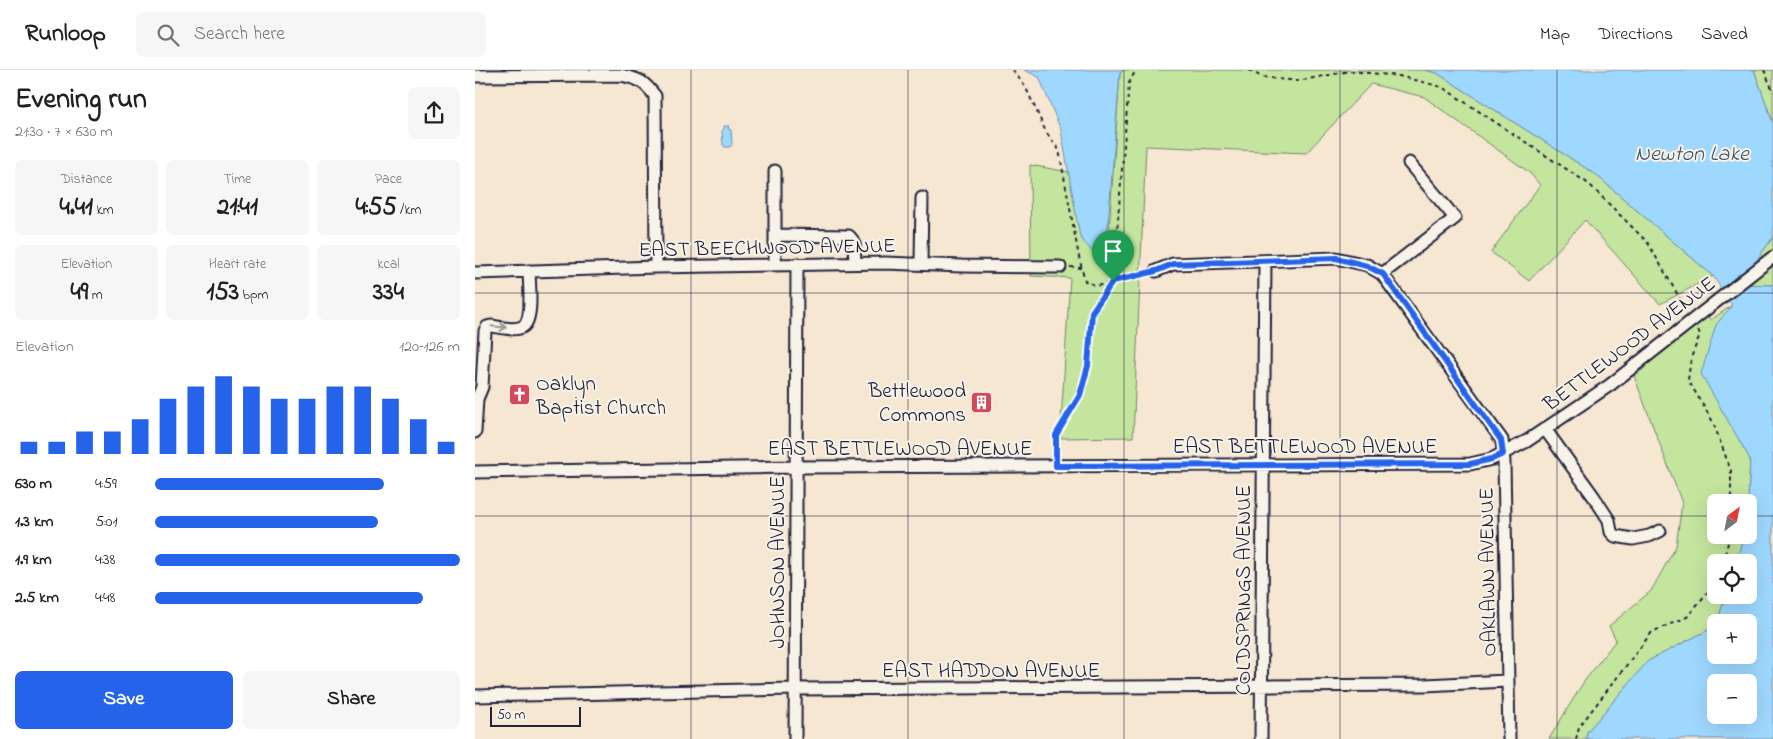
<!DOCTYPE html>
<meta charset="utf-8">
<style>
:root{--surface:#fff;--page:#f6f6f6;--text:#202124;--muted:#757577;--line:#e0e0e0;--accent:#2563eb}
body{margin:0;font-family:"Indie Flower",sans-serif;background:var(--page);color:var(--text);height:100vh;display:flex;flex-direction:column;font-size:19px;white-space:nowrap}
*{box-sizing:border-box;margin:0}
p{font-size:16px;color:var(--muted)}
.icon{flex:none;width:28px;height:28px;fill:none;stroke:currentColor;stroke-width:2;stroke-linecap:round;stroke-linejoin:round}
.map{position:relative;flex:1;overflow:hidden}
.panel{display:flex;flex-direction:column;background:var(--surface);width:475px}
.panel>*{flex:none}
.needle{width:32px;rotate:32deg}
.fabs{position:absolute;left:1232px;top:424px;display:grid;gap:10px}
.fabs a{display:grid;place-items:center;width:50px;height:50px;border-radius:8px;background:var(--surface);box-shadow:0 5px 20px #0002;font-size:25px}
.scale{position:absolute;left:15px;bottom:12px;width:91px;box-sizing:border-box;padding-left:5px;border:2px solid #22223b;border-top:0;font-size:14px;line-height:18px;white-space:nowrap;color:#22223b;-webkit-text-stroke:4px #f7f3e8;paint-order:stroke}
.pin{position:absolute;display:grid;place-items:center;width:42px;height:42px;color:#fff;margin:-51px -21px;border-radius:50% 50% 50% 0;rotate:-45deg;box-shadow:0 0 5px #0007}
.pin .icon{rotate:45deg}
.round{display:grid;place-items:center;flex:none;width:52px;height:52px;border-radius:8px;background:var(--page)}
.head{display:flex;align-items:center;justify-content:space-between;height:85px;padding:0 15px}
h1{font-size:28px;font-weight:700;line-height:38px}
.stats{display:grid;grid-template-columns:repeat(3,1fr);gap:8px;height:85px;padding:5px 15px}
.stats div{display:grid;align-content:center;border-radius:8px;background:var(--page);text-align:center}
.stats b{font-size:25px;font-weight:700}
.stats small{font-size:14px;font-weight:400}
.stats p{font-size:14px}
.chart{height:140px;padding:10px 15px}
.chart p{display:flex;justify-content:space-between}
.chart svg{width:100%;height:90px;margin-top:5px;stroke:var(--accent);stroke-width:6}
.action{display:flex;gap:10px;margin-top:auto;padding:10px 15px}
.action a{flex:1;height:58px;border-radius:8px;background:var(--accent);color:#fff;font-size:20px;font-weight:700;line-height:58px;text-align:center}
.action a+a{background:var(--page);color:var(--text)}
ul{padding:0 15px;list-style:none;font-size:16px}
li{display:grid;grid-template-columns:80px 60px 1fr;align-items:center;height:38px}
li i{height:12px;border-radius:6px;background:var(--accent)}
header{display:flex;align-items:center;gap:30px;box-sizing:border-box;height:70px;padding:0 25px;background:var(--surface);border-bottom:1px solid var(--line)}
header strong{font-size:24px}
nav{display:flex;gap:28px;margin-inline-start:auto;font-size:18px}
.search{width:350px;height:45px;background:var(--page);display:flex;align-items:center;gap:12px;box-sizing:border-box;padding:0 18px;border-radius:8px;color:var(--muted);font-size:19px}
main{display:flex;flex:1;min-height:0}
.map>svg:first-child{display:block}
</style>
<header>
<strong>Runloop</strong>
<div class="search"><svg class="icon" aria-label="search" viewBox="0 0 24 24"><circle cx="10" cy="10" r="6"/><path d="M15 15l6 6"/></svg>Search here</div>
<nav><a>Map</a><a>Directions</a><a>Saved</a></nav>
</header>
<main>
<section class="panel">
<div class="head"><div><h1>Evening run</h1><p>21:30 · 7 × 630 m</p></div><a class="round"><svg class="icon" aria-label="share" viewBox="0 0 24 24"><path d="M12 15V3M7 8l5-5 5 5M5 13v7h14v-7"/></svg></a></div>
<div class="stats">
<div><p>Distance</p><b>4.41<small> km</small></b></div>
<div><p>Time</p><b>21:41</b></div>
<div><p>Pace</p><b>4:55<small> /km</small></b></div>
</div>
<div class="stats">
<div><p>Elevation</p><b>49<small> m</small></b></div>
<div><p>Heart rate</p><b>153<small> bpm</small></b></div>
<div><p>kcal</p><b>334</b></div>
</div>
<div class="chart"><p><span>Elevation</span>120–126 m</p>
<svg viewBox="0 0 160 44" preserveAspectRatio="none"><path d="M5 44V38M15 44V38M25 44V33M35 44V33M45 44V27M55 44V17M65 44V11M75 44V6M85 44V11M95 44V17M105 44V17M115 44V11M125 44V11M135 44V17M145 44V27M155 44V38"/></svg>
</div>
<ul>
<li><b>630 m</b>4:59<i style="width:75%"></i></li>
<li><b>1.3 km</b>5:01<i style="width:73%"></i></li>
<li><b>1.9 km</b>4:38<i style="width:100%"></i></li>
<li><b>2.5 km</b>4:48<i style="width:88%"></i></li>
</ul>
<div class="action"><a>Save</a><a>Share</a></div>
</section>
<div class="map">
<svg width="1298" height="669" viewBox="0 0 1298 669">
<rect width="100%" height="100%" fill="#f5e7d2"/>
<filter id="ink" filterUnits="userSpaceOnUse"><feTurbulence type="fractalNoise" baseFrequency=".02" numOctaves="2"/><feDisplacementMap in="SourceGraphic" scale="10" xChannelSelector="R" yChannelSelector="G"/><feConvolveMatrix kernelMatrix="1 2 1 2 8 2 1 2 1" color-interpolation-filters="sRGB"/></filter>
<g filter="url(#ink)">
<path fill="#c4e59e" stroke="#73846c" d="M 649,0 L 949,0 L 962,3 L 1120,104 L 1238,206 L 1185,234 L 1110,150 L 1054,211 L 1016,182 L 1065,115 L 1055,103 L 949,27 L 896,14 L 831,83 L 671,76 L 658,367 L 585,368 L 595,208 L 556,206 L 555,95 L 594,102 L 631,204 L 645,3 Z
M 1279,0 L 1298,0 L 1298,53 Z
M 1298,167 L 1298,215 L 1265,214 Z
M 1257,235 L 1230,310 L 1275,389 L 1273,432 L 1241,432 L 1241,465 L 1269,465 L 1261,492 L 1241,492 L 1241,525 L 1251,525 L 1241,556 L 1173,591 L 1112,662 L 1111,669 L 1074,669 L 1108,613 L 1141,570 L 1134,556 L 1176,521 L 1201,476 L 1207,433 L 1159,306 L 1170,298 L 1166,290 L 1228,242 L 1236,250 Z"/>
<path fill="#9fd8ff" stroke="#6d8fb1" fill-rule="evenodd" d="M 549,0 L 649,0 L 645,3 L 630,192 L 623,189 L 605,167 L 586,60 L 564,7 Z
M 949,0 L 1279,0 L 1298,53 L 1298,167 L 1265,214 L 1298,215 L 1298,669 L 1111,669 L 1112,662 L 1173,591 L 1241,556 L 1241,585 L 1274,585 L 1274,552 L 1242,552 L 1251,525 L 1274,525 L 1274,492 L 1261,492 L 1269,465 L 1274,465 L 1273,432 L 1275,389 L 1226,304 L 1241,255 L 1257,235 L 1238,206 L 1120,104 L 962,3 ZM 1241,612 L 1274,612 L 1274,645 L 1241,645 Z
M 249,56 L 254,56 L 253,59 L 256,60 L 257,74 L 255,77 L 250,77 L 248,75 L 247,61 L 249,59 Z"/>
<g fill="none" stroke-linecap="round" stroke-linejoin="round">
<defs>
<path id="minor" d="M 0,6 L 146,5 C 164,9 169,11 180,26 L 181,197
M 300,101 L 300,195
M 300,165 L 374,166 L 379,172 L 380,193
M 446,194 L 447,128
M 681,201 L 698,194 L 861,188 L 892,195 L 907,204 L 1027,370 L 1029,392 L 1034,669
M 0,203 L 181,197 L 410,193 L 487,196 L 585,197
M 907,204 L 980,148 L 934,93
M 1070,359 L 1119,427 L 1134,450 L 1136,462 L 1140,466 L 1158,469 L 1174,466 L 1185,461
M 0,362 L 2,329 L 7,317 L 10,261 L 12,257 L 16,256 C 24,257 39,261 47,257 C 59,251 54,213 54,201
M 0,402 L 321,397 L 995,394 L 1017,389 L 1052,371 L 1135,315 L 1298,187
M 0,626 L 320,619 L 950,615 L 1032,611
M 320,669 L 322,194
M 786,669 L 790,191"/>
</defs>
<use href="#minor" stroke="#22223b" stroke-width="15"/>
<path stroke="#22223b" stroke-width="2" stroke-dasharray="4 4" stroke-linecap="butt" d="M 538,0 L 551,18 L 571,62 L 584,80 L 604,187 L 610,211 L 622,216 L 669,204
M 774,0 L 787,7 L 822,11 L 875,1 L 924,6 L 967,17 L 1114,114 L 1173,173 L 1212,241
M 1289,0 L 1298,21
M 595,197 L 607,198
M 1223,260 L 1225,264 L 1216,288 L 1213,310 L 1238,352 L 1256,401 L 1256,432
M 581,383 L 581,365 L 605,325 L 613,296 L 617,242 L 638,211 L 654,13 L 661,0
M 1248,492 L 1255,465
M 1101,669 L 1104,657 L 1177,562 L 1212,547 L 1241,512"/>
<use href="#minor" stroke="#f7f3e8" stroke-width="11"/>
</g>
<defs><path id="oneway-shaft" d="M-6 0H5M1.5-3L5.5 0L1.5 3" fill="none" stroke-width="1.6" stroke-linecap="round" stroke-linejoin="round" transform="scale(1.25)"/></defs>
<use stroke="#97959a" href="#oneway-shaft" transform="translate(24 257) rotate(5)"/>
</g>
<g fill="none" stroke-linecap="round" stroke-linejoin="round" filter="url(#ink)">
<defs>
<path id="route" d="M 861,188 L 892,196 L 908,204 L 1026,370 L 1028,384 L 1017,389 L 995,394 L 581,396 L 581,365 L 605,325 L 613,296 L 617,242 L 638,211 L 681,201 L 698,194 Z"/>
</defs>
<use href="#route" stroke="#fff" stroke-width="10"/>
<use href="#route" stroke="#2563eb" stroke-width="6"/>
</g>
<path fill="none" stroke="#22223b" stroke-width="1" stroke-opacity="0.55" d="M 216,0 L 216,669M 433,0 L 433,669M 649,0 L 649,669M 865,0 L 865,669M 1082,0 L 1082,669M 0,223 L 1298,223M 0,446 L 1241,446M 1274,446 L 1298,446"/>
<defs>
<symbol id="church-square" viewBox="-11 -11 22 22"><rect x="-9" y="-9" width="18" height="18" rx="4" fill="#d1495b" stroke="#f7f3e8"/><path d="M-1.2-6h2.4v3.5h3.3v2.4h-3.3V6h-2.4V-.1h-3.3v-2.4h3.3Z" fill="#fff"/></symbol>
<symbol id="building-square" viewBox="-11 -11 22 22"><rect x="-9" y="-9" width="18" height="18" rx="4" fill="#d1495b" stroke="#f7f3e8"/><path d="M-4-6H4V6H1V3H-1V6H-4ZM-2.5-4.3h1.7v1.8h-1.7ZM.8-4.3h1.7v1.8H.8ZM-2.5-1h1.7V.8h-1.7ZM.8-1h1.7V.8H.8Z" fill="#fff"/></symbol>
</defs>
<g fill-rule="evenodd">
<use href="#church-square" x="32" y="312" width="25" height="25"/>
<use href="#building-square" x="494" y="320" width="25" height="25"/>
</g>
<g text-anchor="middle" stroke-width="4" stroke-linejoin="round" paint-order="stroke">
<g font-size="21" fill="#22223b" stroke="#f7f3e8">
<text transform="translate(292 177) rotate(-1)" y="7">EAST BEECHWOOD AVENUE</text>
<text transform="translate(1154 273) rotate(-37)" y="7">BETTLEWOOD AVENUE</text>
<text x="830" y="383">EAST BETTLEWOOD AVENUE</text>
<text x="425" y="385">EAST BETTLEWOOD AVENUE</text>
<text transform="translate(302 492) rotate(-90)" y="7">JOHNSON AVENUE</text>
<text transform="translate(1012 502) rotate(-91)" y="7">OAKLAWN AVENUE</text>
<text transform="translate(768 520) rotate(-90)" y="7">COLDSPRINGS AVENUE</text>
<text x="516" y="607">EAST HADDON AVENUE</text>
</g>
<g font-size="21" fill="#22223b" stroke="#f7f3e8" text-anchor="start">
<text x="61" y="320">Oaklyn<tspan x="61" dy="24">Baptist Church</tspan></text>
<text x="491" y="327" text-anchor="end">Bettlewood<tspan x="491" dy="24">Commons</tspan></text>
</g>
<g font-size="22" font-style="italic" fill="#41506c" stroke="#f7f3e8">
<text x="1217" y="90">Newton Lake</text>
</g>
</g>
</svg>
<div class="fabs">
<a><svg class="needle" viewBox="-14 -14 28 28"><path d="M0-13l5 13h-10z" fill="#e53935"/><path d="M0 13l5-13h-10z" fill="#757577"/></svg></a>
<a><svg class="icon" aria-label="locate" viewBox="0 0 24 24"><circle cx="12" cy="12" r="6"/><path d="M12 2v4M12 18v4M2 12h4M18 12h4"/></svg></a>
<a>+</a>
<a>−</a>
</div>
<div class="scale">50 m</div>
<div class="pin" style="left:638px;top:211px;background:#1e9e55"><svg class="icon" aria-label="arrive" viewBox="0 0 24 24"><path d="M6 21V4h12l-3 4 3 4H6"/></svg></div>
</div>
</main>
